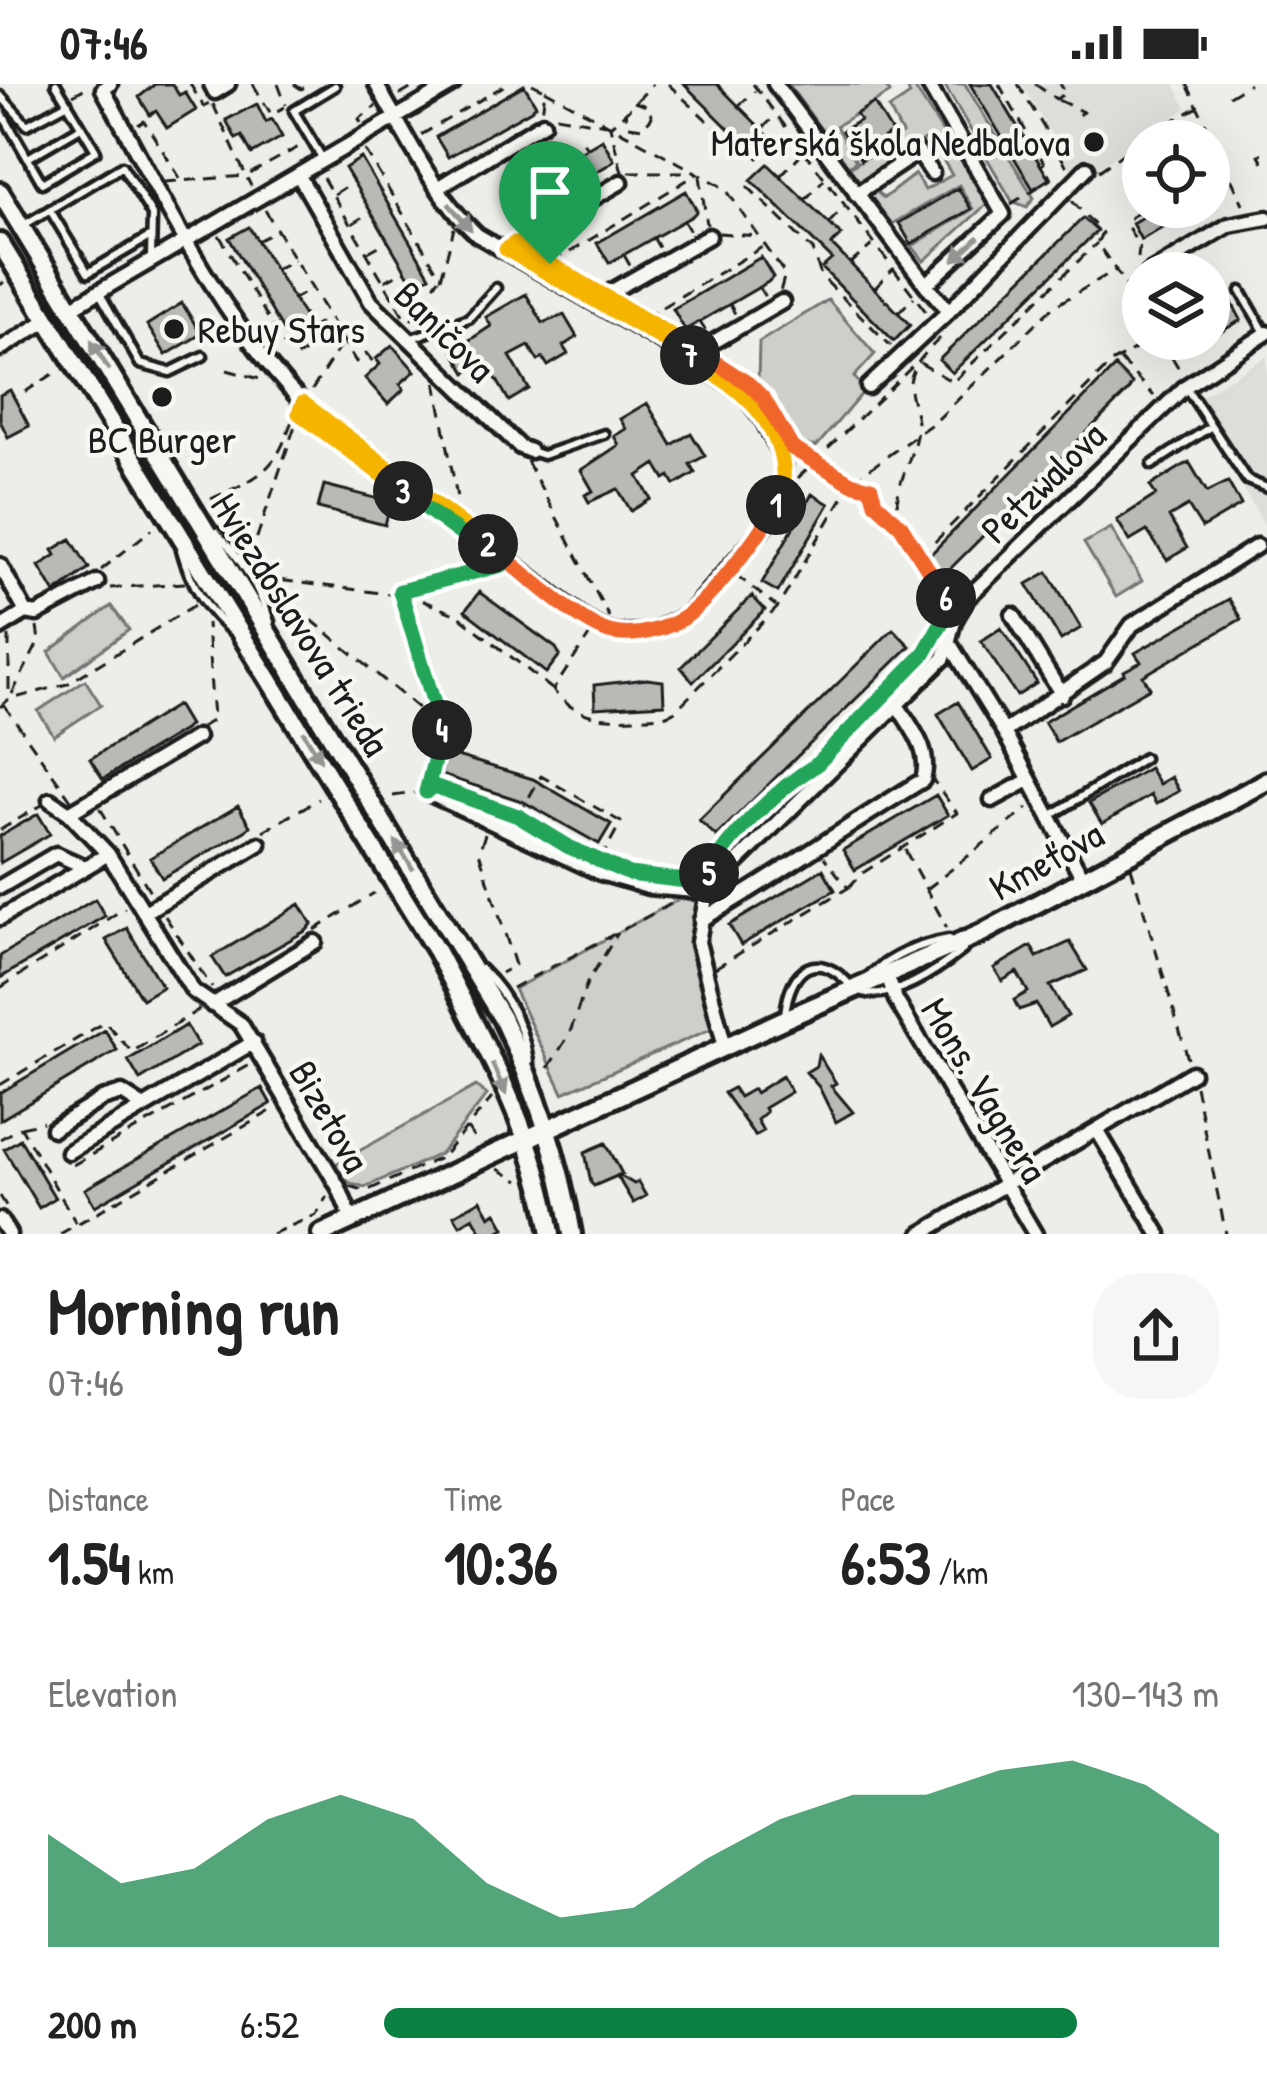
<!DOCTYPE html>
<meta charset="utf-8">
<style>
:root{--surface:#fff;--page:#f6f6f6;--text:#222;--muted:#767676;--accent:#0b8043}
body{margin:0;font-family:"Patrick Hand",sans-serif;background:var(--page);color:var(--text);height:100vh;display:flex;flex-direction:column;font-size:45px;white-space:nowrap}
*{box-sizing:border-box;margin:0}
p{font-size:39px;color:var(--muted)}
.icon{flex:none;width:66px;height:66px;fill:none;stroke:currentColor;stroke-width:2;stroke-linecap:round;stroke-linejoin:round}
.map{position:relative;height:1150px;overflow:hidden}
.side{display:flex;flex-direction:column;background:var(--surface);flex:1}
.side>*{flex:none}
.tools{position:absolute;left:1122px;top:36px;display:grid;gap:24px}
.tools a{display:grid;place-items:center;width:108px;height:108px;border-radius:50%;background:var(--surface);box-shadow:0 12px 48px #0002;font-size:60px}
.pin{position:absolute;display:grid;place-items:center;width:102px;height:102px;color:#fff;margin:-123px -51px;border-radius:50% 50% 50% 0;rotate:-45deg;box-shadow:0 0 12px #0007}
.pin .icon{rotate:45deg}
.km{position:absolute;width:60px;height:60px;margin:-30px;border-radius:50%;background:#222;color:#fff;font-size:33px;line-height:60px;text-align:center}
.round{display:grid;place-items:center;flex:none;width:126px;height:126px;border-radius:48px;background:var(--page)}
.head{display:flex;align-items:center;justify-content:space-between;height:204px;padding:0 48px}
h1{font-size:66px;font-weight:700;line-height:90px}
.figures{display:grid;grid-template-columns:repeat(3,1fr);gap:18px;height:204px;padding:12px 48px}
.figures div{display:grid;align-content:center}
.figures b{font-size:60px;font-weight:700}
.figures small{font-size:33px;font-weight:400}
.figures p{font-size:33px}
.chart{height:336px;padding:24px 48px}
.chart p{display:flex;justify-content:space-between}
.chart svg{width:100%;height:216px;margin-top:12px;fill:var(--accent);opacity:.7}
ul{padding:0 48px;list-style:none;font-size:39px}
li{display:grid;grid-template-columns:192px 144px 1fr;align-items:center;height:90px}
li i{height:30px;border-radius:15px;background:var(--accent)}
.status{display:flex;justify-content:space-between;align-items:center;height:84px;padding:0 60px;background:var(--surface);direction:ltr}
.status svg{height:33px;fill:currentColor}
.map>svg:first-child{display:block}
</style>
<div class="status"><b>07:46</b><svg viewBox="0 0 49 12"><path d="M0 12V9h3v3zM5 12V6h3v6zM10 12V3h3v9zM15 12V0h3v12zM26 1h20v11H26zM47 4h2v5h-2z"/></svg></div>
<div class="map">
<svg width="1267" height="1150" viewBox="0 0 1267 1150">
<rect width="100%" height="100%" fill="#edede9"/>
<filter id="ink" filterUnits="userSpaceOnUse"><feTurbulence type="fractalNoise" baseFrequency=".00833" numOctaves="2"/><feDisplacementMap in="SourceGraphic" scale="24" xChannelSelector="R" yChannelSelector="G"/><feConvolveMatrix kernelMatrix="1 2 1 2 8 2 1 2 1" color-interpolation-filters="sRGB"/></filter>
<g filter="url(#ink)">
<path fill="#ddddda" d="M 1022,0 L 1174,0 L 1187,24 L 1099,83 L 1086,79 L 1071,85 Z
M 1267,272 L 1267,445 L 1213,355 L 1219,348 L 1201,312 Z"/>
<path fill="#cececb" stroke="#757574" stroke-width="3" d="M 788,0 L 884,0 L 890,9 L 836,42 L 856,77 L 848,82 Z
M 906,0 L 912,0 L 988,119 L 924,177 L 912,162 L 973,125 L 959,101 L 892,140 L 869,111 L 873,105 L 884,114 L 915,90 L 925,106 L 952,91 L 929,53 L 858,98 L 849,84 L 902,50 L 889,25 L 910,11 Z
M 944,0 L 965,0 L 1034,114 L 1027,123 L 1012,117 Z
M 828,216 L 875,270 L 854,293 L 865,306 L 816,363 L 796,358 L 758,297 L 759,258 Z
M 1111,444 L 1142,497 L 1116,513 L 1084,459 Z
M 111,522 L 129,546 L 64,593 L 49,568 Z
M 85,596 L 101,621 L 54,652 L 38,627 Z
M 685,812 L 697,819 L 689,862 L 711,945 L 563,1009 L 514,905 Z
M 476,1002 L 487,1011 L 441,1069 L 425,1077 L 365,1103 L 350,1099 L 332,1082 Z"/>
<path fill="#b9b9b6" stroke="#1c1c1c" stroke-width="3" d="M 155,0 L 172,0 L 179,11 L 185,8 L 196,26 L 167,44 L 156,27 L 150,31 L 139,13 Z
M 684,0 L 717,0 L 774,58 L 758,74 Z
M 970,0 L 992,0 L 1049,95 L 1033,105 Z
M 524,1 L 536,21 L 531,26 L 448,73 L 436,53 Z
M 874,19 L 892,49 L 875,60 L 879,65 L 861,76 L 842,47 L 860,36 L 856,30 Z
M 257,20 L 266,38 L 272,35 L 282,53 L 252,70 L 242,52 L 236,55 L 226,36 Z
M 602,55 L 614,76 L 608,81 L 525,128 L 513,107 Z
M 361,74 L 430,192 L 414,201 L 345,84 Z
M 768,80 L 841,151 L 832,161 L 910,241 L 894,257 L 822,184 L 832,175 L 751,96 Z
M 958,104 L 971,125 L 911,160 L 899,139 Z
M 686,107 L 697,127 L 692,132 L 609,179 L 597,159 Z
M 1160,123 L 1197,123 L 1141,156 L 1132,139 Z
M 1083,134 L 1097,147 L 952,289 L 939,276 Z
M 249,143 L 317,253 L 318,260 L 298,272 L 229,154 Z
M 761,173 L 773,193 L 768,198 L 685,246 L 673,225 Z
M 526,210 L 543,239 L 564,231 L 577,253 L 563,262 L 568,270 L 548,282 L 543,274 L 538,277 L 529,262 L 510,272 L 529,305 L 509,317 L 486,277 L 466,289 L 453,267 L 491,242 L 486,233 Z
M 1230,215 L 1241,236 L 1209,255 L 1209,227 Z
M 182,219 L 201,250 L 166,271 L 147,241 Z
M 392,261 L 415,287 L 400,300 L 404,305 L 388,320 L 365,294 L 380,280 L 376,275 Z
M 1115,283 L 1132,300 L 1128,307 L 942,493 L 925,476 Z
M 10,306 L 29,342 L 8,353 L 0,337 L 0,311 Z
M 647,319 L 672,361 L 691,349 L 705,372 L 690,380 L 695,389 L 675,401 L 670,392 L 665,395 L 656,380 L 638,392 L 651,415 L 631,427 L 618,405 L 589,418 L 585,411 L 593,407 L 581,386 L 619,361 L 614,352 L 626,345 L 620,335 Z
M 1189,378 L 1207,408 L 1228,398 L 1241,421 L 1202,444 L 1188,422 L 1169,433 L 1187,464 L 1167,476 L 1147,447 L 1130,457 L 1117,436 L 1156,411 L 1150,402 Z
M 324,401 L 391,418 L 385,441 L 318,424 Z
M 812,410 L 829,420 L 778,508 L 762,499 Z
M 71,455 L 89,484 L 55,509 L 39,482 L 56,471 L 53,466 Z
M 1048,488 L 1081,544 L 1061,556 L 1027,500 Z
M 479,508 L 556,564 L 560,571 L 546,589 L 465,527 Z
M 752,512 L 765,526 L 693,598 L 681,583 Z
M 1229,515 L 1241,535 L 1143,592 L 1150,604 L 1056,658 L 1044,638 L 1125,590 L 1124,587 L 1141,578 L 1135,569 Z
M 1001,544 L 1037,599 L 1017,612 L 981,557 Z
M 893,545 L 910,562 L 716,752 L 699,736 Z
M 647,595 L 663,597 L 664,620 L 595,624 L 594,601 Z
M 958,618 L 992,675 L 972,687 L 938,630 Z
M 177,621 L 189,641 L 184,646 L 103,695 L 90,675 Z
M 447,669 L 533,695 L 611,740 L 599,760 L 522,717 L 441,691 Z
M 1149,684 L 1159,700 L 1171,693 L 1179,707 L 1156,720 L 1151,711 L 1102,740 L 1089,719 Z
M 936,711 L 948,731 L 855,786 L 843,766 Z
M 238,722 L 250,742 L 245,747 L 162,794 L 150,774 Z
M 38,730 L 50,750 L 0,779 L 0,752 Z
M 823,785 L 835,806 L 741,861 L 729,841 Z
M 95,815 L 105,832 L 0,894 L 0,872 Z
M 300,820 L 312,840 L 307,846 L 225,893 L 212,873 Z
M 127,844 L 162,903 L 142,915 L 106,856 Z
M 1070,858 L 1087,886 L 1050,902 L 1068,932 L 1049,943 L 1036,920 L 1019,926 L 1014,916 L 1028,908 L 1017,888 L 1002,897 L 994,884 L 1031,862 L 1037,873 Z
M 186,941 L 198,961 L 140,996 L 128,976 Z
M 105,946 L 117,966 L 0,1036 L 0,1009 Z
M 818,971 L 836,999 L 831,1002 L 853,1028 L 836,1038 L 819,1003 L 806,988 L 816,982 Z
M 782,992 L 791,1008 L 764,1024 L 766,1028 L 757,1036 L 763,1047 L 755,1052 L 724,1009 L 733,1004 L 739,1013 L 753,1005 L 755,1009 Z
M 262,1004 L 271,1020 L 95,1122 L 85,1105 Z
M 20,1055 L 55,1114 L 39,1124 L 4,1065 Z
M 606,1059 L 622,1090 L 619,1091 L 634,1100 L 638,1098 L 646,1112 L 633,1119 L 617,1092 L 594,1102 L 591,1099 L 585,1068 Z
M 481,1116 L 490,1132 L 496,1128 L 505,1144 L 494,1150 L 483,1150 L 473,1133 L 460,1141 L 454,1131 Z"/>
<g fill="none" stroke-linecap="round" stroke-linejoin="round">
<defs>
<path id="lane" d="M 0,11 L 27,41 L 68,19
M 0,26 L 42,99 L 96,67 L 56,0
M 28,74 L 81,43
M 322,74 L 294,27 L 335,2
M 50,126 L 88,189 L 151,152
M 24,141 L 122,82 L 152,131 L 151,174
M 1241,207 L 1264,247
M 99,208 L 140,280 L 170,288 L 203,272
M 412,254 L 469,234 L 496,204
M 1187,305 L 1247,396 L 1267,404
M 530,367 L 543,371 L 604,350
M 1152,381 L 1210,343
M 216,448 C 242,476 259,502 270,538
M 181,466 C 190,498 207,528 234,549
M 1052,731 L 1144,674
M 481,885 C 508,911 523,940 529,977
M 870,891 C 893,871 919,860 949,855
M 863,908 C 894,917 939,885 963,866
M 785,930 C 790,883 817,864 851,902"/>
<path id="street" d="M 110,0 L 103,5 C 162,112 217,231 303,319 L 586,535 L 611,549 L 649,548 L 687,532 L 765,442 L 783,408 L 784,377 L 763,336 L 744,311 L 688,273 L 477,151 C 433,110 407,52 376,0
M 211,0 L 215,8 L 228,0
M 775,0 L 926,201 L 1003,130 L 928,0
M 299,92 L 371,218 L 520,363 L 530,367
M 437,104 L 543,39
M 856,110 L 918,68 L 932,89
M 506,165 L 621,98
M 1149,189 L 1229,141 L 1267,134
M 926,201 L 949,227 L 1087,84
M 593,218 L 709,152
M 71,224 L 453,0
M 0,265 L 46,237
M 688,273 L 782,218
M 868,303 L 949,227
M 0,481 L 26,528 L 0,544
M 26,528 L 37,530 L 97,498
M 1013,531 L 1062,611
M 950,560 L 1004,648 L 1082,793
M 442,644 L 426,708 L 600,789 L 648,803 L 707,808
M 1004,648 L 1106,578 L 1132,541 L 1257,462
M 50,716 L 69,729 L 108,770 L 193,907 L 241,940 L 339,1104 L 352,1136
M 992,716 L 1029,696
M 69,729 L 197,653
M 0,803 L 56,770 L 85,783
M 145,828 L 259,760
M 0,834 L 108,770
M 701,836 C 777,792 848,741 923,696 C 932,666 911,644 896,619
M 887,891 L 896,916 L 1035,1150
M 212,921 L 315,858
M 725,963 L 698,858 L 707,808 L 944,574 L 954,537 L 967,514 L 1186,302 L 1267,249
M 53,1045 L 102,1015 L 122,1009 L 144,1023
M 1097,1046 L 1159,1150
M 68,1068 L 254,958
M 0,1136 L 9,1150
M 921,1150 L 1192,989"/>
<path id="secondary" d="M 0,108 L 502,934 C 536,1004 559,1073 572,1150
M 0,159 L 437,868 C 483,956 536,1051 551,1150
M 321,1150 L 785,935 L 982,849 L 1267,697"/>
</defs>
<use href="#lane" stroke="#1c1c1c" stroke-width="15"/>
<use href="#street" stroke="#1c1c1c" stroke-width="21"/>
<use href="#secondary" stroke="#1c1c1c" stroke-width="26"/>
<path stroke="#1c1c1c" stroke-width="3" stroke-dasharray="12 9" stroke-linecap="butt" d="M 190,0 L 204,23 L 209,20
M 253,0 L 271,30 L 285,23
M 278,0 L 286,21
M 294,0 L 301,5 L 312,0
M 532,0 L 545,6 L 542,30
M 668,0 L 740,67 L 746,62
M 753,0 L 927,229
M 999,0 L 1044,79 L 1040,82
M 1018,0 L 1069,86
M 1035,0 L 1056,15 L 1066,9 L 1060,0
M 1187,0 L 1243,120
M 545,6 L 725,104 L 785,190 L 780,208
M 73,11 L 91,1
M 400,11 L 419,0
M 1229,12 L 1249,0
M 1058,16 L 1083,28 L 1072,35
M 634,18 L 647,22 L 652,33 L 643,44 L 629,42 L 625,29 L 653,0
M 213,20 L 246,92 L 304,60
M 738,22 L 755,7
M 556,32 L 606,40
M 361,39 L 359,35 L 376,22
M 138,41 L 144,37 L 180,94
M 762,45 L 773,34
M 421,51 L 507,0
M 583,58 L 587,64
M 365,66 L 440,192
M 553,75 L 557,82
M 1263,78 L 1259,71 L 1267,67
M 1099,87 L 1154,47 L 1200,22
M 622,88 L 610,42 L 625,29
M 629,88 L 692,88
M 1209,90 L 1221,83
M 525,92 L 528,99
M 700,92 L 707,141
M 780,92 L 804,67
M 323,94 L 403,231
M 165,98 L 246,92 L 251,102
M 747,102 L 813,166 L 821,192 L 891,262
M 334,110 L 353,98
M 805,116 L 824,95
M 1072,117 L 1102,149 L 1097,159 L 1143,226
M 1011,120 L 1051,95 L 1045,81
M 265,126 L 356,278 L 366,269 L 377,283
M 683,136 L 691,149
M 829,139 L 844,123
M 352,140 L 371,128
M 719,149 L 757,152
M 219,151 L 284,261 L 290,258
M 653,153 L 661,167
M 257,157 L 277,147
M 368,168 L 388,157
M 624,171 L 632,185
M 1138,174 L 1139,163 L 1128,143 L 1131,133 L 1149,123
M 552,179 L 697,90
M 850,180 L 872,161
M 275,186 L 294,175
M 441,194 L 454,144
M 385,197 L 405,186
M 0,201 L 4,198
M 758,202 L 767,216
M 875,204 L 893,185
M 292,216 L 311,205
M 729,219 L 737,233
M 898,229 L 914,213
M 644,234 L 764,162
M 411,236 L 439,194
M 699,237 L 708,250
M 310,245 L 328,234
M 1161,255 L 1181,288
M 1120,276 L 1154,312
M 920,279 L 953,298 L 1097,159
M 227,286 L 267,297
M 436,298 L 458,419
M 312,306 L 342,259
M 25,308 L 58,287
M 527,377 L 609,533
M 798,394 L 916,279
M 853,397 L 937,336 L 1053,223 L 1117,185
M 851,399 L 871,404 L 875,418 L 901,442 L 949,519
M 211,415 C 240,401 266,394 281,364 C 287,352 290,339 297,327
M 900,441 C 889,407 913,378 917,346 C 919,330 908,313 910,298 C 913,278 930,265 943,251
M 920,473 L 1111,279 L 1153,255
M 250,474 L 299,330
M 499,482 L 400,507 L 459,532 L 552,605
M 101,486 L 152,445
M 736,491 L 776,522
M 261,494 L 390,510 L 400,507 L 442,644 Z
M 110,504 L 185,499
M 591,549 L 553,606 C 582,643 622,634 664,632 L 674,628 L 778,523 L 851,399 L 794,364
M 9,552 L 9,614
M 12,610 L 39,557 L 37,543
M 4,621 L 71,716
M 0,623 L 8,616 L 67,600 L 198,519
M 201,643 L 213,636 L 207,539
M 393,712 L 415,709
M 480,718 L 518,732 L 547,749
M 100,724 L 151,809
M 519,731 L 541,692 L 621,738 L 600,777
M 0,746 L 42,721
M 263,747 L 319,715
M 485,750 L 479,768 L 515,881 L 501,889
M 905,766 L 947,844
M 713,783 L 720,769 L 798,692 L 816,681 L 924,570 L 938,549
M 1131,783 L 1188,975
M 848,804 L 861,790 L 957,729 L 933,696
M 927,805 L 1028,724
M 165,832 L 212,904
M 315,846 L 374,809
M 715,884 L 848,804 L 824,773
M 0,904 L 125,824
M 512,904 L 673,819
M 548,984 L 569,951 L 587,899 L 618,849
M 0,1001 L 105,938 L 132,968 L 200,925
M 1195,1002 L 1226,1150
M 21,1043 L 43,1038
M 467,1044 L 479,1061
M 0,1055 L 21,1043 L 76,1139
M 73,1081 L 250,981
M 498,1085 L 519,1097
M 350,1102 L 366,1107 L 442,1073 L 492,1014
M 0,1112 L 10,1128
M 60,1150 L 276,1024
M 272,1150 L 316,1131 L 327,1112"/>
<use href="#lane" stroke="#f6f6f2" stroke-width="6"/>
<use href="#street" stroke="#f6f6f2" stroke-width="12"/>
<use href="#secondary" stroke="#f6f6f2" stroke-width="16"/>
</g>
<defs><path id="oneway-solid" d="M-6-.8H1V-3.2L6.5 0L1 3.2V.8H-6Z" transform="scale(3)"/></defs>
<g fill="#949492">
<use href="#oneway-solid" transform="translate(460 133) rotate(49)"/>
<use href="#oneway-solid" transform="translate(966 165) rotate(137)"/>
<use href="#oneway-solid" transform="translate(100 271) rotate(-121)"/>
<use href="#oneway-solid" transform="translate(312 662) rotate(59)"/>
<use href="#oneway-solid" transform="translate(404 771) rotate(-122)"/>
<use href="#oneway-solid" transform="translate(499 995) rotate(66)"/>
</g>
</g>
<g fill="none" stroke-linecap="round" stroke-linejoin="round" filter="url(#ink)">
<defs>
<path id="split-1" d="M 550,180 L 698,267 L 688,273 C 706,285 727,296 743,311 C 773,337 795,384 776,421"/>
<path id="split-2" d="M 488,460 C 517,483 577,538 609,548 C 632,555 670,545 689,530 C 715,509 760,451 776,421"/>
<path id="split-3" d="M 403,407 L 299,329 L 303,319 L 488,460"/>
<path id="split-4" d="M 403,407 L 502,481 L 400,507 L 442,646"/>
<path id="split-5" d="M 442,646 L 426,708 L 434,702 L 518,732 L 569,763 L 629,790 L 694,798 L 709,789"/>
<path id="split-6" d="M 709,789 C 728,752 780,703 816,681 L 924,570 L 951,522 L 946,514"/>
<path id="split-7" d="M 690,271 L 698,267 L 749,300 L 764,315 L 792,364 L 851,399 L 871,404 L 875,418 L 901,442 L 946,514"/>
<path id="split-8" d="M 550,180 L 515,159 L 506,165 L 690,271"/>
</defs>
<use href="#split-1" stroke="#fff" stroke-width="24"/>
<use href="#split-2" stroke="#fff" stroke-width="24"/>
<use href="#split-3" stroke="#fff" stroke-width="24"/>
<use href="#split-4" stroke="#fff" stroke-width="24"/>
<use href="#split-5" stroke="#fff" stroke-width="24"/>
<use href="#split-6" stroke="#fff" stroke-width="24"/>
<use href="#split-7" stroke="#fff" stroke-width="24"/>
<use href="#split-8" stroke="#fff" stroke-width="24"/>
<use href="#split-1" stroke="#f5b400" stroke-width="15"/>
<use href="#split-2" stroke="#f0652b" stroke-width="15"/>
<use href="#split-3" stroke="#f5b400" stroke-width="15"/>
<use href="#split-4" stroke="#22a559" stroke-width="15"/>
<use href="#split-5" stroke="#22a559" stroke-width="15"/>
<use href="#split-6" stroke="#22a559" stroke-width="15"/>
<use href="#split-7" stroke="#f0652b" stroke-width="15"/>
<use href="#split-8" stroke="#f5b400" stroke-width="15"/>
</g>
<g fill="#1c1c1c" stroke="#f6f6f2" stroke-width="4.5">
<circle cx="1094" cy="58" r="12"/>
<circle cx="174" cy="245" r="12"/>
<circle cx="162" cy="313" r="12"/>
</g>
<g text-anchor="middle" stroke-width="9" stroke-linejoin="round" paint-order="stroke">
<g font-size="39" fill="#1c1c1c" stroke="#f6f6f2" text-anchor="end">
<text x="1070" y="72">Materská škola Nedbalova</text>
<text x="198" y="259" text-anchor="start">Rebuy Stars</text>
<text x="162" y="369" text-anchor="middle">BC Burger</text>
</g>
<g font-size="39" fill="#1c1c1c" stroke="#f6f6f2">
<text transform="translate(445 247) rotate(45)" y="14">Baničova</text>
<text transform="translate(1043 398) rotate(-44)" y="14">Petzwalova</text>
<text transform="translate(301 540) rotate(58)" y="14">Hviezdoslavova trieda</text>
<text transform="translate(1046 776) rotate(-29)" y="14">Kmeťova</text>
<text transform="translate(985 1006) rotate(59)" y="14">Mons. Vagnera</text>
<text transform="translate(330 1032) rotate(60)" y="14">Bizetova</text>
</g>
</g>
</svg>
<div class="tools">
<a><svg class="icon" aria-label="locate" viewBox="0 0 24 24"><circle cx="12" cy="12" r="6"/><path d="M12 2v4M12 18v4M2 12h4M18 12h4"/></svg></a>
<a><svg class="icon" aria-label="layers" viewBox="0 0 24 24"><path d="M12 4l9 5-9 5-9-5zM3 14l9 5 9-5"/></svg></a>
</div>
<div class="pin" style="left:550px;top:180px;background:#1e9e55"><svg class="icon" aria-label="arrive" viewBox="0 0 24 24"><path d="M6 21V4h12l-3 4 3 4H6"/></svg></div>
<b class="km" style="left:776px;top:421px">1</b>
<b class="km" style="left:488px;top:460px">2</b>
<b class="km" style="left:403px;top:407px">3</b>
<b class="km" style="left:442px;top:646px">4</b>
<b class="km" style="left:709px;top:789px">5</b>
<b class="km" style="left:946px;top:514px">6</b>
<b class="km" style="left:690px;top:271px">7</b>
</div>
<section class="side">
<div class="head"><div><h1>Morning run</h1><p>07:46</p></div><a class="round"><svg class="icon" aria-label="share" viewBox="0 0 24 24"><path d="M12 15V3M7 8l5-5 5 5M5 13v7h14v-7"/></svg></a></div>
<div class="figures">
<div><p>Distance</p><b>1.54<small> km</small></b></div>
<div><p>Time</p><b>10:36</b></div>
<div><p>Pace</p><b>6:53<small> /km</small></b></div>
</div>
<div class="chart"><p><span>Elevation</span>130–143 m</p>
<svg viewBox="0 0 160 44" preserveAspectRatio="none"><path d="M0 44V21L10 31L20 28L30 18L40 13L50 18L60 31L70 38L80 36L90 26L100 18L110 13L120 13L130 8L140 6L150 11L160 21V44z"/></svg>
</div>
<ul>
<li><b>200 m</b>6:52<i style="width:83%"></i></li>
</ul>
</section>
